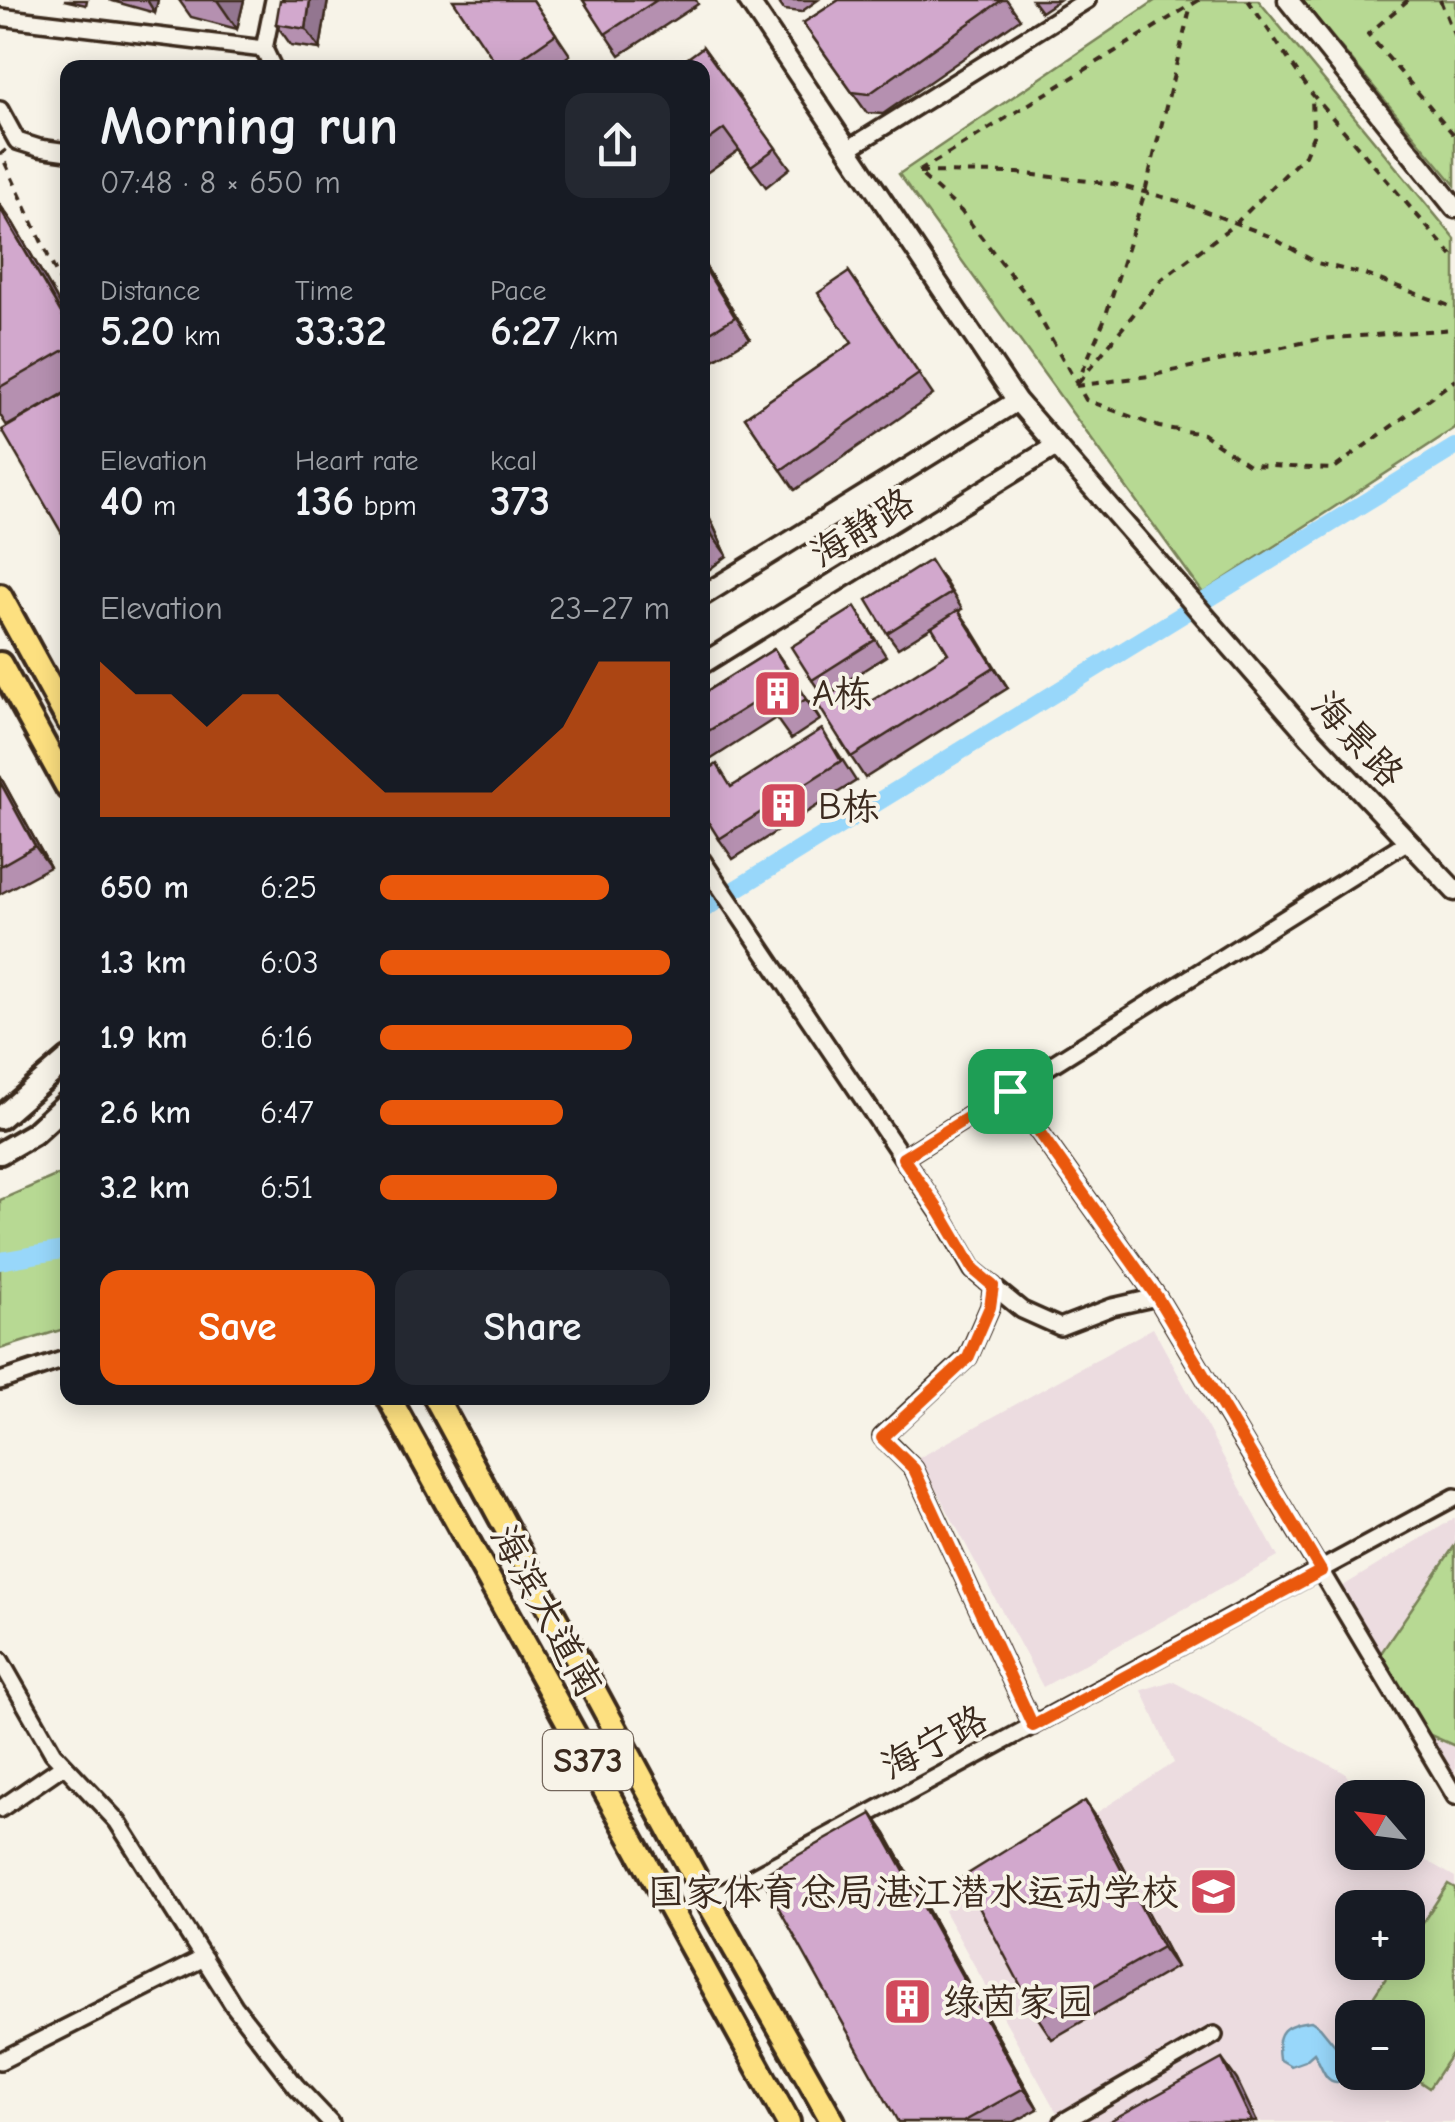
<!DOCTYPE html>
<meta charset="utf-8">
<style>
:root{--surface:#171b24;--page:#242831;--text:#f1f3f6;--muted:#9ea1a6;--accent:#ea580c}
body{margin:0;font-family:"Comic Neue","LXGW WenKai TC",sans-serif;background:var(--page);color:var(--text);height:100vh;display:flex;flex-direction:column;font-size:38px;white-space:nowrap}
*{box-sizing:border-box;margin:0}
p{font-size:32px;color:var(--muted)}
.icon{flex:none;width:55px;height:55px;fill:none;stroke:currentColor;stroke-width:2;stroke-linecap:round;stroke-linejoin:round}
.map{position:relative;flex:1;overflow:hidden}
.panel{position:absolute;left:60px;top:60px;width:650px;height:1345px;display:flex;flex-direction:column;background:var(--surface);border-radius:20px;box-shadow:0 5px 25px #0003}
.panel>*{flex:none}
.needle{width:65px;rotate:298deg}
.fabs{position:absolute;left:1335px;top:1780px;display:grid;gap:20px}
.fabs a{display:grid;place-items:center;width:90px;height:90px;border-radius:20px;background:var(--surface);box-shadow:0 5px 25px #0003;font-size:50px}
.pin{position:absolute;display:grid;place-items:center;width:85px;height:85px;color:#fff;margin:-42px;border-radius:20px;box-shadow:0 5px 15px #0006}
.round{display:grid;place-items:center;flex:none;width:105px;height:105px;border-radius:20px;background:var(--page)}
.overview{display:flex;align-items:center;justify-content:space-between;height:170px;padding:0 40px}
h1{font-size:55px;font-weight:700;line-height:75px}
.figures{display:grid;grid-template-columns:repeat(3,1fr);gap:15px;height:170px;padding:10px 40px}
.figures div{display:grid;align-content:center}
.figures b{font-size:42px;font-weight:700}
.figures small{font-size:28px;font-weight:400}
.figures p{font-size:28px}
.chart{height:280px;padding:20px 40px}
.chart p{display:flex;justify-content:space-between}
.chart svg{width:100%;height:180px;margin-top:10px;fill:var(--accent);opacity:.7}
.button{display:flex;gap:20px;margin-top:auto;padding:20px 40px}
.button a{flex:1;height:115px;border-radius:20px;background:var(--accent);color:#fff;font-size:40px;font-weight:700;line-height:115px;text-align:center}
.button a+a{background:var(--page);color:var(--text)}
ul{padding:0 40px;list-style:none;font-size:32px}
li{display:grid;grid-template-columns:160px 120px 1fr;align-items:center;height:75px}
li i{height:25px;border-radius:12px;background:var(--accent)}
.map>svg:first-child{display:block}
</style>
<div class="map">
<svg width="1455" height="2122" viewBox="0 0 1455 2122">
<rect width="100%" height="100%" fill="#f7f3e8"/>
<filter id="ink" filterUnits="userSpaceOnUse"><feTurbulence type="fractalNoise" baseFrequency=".01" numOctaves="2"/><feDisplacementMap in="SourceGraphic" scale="20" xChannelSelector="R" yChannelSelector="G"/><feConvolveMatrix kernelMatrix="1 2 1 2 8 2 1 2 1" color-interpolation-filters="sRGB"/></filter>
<g filter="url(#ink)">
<path fill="#ecdce0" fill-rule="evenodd" d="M 1153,1328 L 1278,1557 L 1043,1687 L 919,1458 Z
M 1455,1518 L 1455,1780 L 1397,1692 L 1338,1589 Z
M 1172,1681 L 1345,1773 L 1360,1797 L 1352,1798 L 1352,1852 L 1408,1852 L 1408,1850 L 1455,1877 L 1455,2122 L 1046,2122 L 1058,2115 L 944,1911 L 1174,1763 L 1142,1690 ZM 1352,1908 L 1408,1908 L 1408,1962 L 1352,1962 ZM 1352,2018 L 1408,2018 L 1408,2072 L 1352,2072 Z"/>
<path fill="#b7d993" stroke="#798258" stroke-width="2.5" d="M 1156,0 L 1258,0 L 1455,239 L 1455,428 L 1203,593 L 899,174 Z
M 1302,0 L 1455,0 L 1455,185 Z
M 67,1171 L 67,1328 L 0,1349 L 0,1200 Z
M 1455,1545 L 1455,1746 L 1428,1734 L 1385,1667 L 1381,1653 Z
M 1448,1884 L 1455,1888 L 1455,2049 L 1429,2088 L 1407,2073 L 1408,2018 L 1360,2017 L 1396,1963 L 1408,1962 L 1408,1945 Z"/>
<path fill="#98d7fa" stroke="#7392a2" stroke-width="2.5" d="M 1311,2021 L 1320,2027 L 1338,2049 L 1352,2057 L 1354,2076 C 1325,2092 1326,2073 1314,2053 L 1305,2061 L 1291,2066 L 1279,2059 C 1275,2031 1284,2024 1311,2021 Z"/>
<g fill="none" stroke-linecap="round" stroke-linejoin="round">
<path stroke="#98d7fa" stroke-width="18" d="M 702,910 L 1455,447
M 0,1261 L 68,1249"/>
<defs>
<path id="minor" d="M 0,17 L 264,49 L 273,68
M 264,49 L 274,0
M 0,110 L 17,141 L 39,148 L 68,152
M 848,149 L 1087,0
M 702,860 L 940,1213 L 973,1270 L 1022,1310 L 1060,1327 L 1112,1307 L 1157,1297
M 1010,1091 L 1157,1297 L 1455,1796
M 903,1158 L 1408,841
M 993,1286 L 990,1307 L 968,1357 L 882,1437 L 914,1469 L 1033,1726
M 0,1381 L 68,1358
M 0,1660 L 53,1753 L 117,1821 L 234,2006 L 296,2086 L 330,2122
M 0,1809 L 64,1765
M 708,1901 L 1455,1497
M 0,2061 L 204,1958
M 1063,2122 L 1214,2035"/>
<path id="tertiary" d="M 748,0 L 1017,401 L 1310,737 L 1455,891
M 1288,0 L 1455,208
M 702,596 L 1017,401
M 702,664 L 1056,446"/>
<path id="secondary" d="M 0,1118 L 68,1059
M 0,1153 L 33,1134 L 68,1102"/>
<path id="primary" d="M 0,596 L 68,720
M 0,664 L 68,788
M 389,1398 L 788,2122
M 436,1398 L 708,1901 L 833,2122"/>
</defs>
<use href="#minor" stroke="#3b2a1e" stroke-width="22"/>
<use href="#tertiary" stroke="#3b2a1e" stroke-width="25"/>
<use href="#secondary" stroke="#3b2a1e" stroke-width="28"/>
<use href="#primary" stroke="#3b2a1e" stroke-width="30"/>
<path stroke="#3b2a1e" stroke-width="4" stroke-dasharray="8 8" stroke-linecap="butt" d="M 1199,0 L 918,172 L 961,211 L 1028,297 L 1086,400 L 1159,427 L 1203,434 L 1249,465 L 1333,469 L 1455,380
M 1248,0 L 1312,94 L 1455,259
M 1408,0 L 1368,34 L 1455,136
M 1440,0 L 1455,37
M 6,150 L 1,154 L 68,299
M 919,172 L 1018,173 L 1114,184 L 1178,201 L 1269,236 L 1317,263 L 1364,274 L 1455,308
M 1079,382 L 1161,280 L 1235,224 L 1305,155 L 1313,136 L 1312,94
M 1076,386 L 1105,318 L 1145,192 L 1191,5
M 1076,386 L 1149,376 L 1320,339 L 1455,329"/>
<use href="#minor" stroke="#f7f3e8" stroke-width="15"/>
<use href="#tertiary" stroke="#f7f3e8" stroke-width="18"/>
<use href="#secondary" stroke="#f7f3e8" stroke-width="20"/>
<use href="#primary" stroke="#fde080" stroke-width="22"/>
</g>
<path fill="#b590b0" stroke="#3b2a1e" stroke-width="2.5" d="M 64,0 L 87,0 L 86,5 Z
M 109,0 L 158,0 L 155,13 Z
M 179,0 L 244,0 L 237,29 L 191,17 Z
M 328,0 L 320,49 L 291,45 L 276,24 Z
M 533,0 L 570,55 L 552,68 L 499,68 Z
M 583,0 L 696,0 L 698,4 L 620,55 Z
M 777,0 L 818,0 L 801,12 L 784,10 Z
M 839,0 L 1007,0 L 1020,19 L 883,114 L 867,113 L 803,23 Z
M 1032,0 L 1059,0 L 1041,12 Z
M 703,47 L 790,168 L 766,187 L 739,150 L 702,176 Z
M 0,205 L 13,223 L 68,318 L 68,391 L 7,426 L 0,415 Z
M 702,261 L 750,338 L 702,367 Z
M 849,272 L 933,395 L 795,490 L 745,417 L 852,343 Z
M 702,501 L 727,556 L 702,575 Z
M 941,575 L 962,609 L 958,611 L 1008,688 L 865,778 L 851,757 L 948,653 L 932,627 L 898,648 L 887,633 Z
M 855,607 L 886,656 L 823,696 L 812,680 Z
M 774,649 L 820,720 L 791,739 L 776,718 L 702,765 L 702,694 Z
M 836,750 L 856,781 L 733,859 L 719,839 L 732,786 Z
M 0,776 L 50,867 L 0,894 Z
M 872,1814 L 886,1834 L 1038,2109 L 1014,2122 L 898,2122 Z
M 1099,1821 L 1176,1967 L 1052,2039 L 1038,2018 Z"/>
<path fill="#937690" stroke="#3b2a1e" stroke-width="2.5" d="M 147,0 L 158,0 L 155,13 Z
M 217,0 L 244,0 L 237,29 Z
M 310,0 L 328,0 L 320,49 L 306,29 Z
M 0,205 L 13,223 L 68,318 L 68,325 L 0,208 Z
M 702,261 L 750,338 L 702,264 Z
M 702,501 L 727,556 L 712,535 L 702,513 Z
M 958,610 L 973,631 L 1008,688 L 994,667 Z
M 774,649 L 788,669 L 820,720 L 806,699 Z
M 0,776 L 50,867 L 35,846 L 0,782 Z
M 1085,1801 L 1099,1821 L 1176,1967 L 1162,1947 Z
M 872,1814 L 886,1834 L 1038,2109 L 1024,2088 Z
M 1222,2059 L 1237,2080 L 1257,2122 L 1252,2122 Z"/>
<path fill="#d2a8cd" stroke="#3b2a1e" stroke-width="2.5" d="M 280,0 L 310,0 L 306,29 L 276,24 Z
M 453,0 L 533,0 L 556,34 L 507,68 L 499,68 Z
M 583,0 L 657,0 L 605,34 Z
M 839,0 L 1002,0 L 869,94 L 852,92 L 803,23 Z
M 703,47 L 776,148 L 751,166 L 724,129 L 702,145 L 702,68 L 674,68 Z
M 0,208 L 68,325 L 68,348 L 0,387 Z
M 702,264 L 735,317 L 702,337 Z
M 849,272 L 919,374 L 781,470 L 745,417 L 852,343 L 818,293 Z
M 68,392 L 68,544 L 2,430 Z
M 702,513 L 712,535 L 702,543 Z
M 930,560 L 951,593 L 887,633 L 867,600 Z
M 855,607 L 875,640 L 812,680 L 791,647 Z
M 958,610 L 994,667 L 851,757 L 817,703 L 849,683 L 863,706 L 948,653 L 932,627 Z
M 774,649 L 806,699 L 776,718 L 763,697 L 702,735 L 702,694 Z
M 822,729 L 841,761 L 719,839 L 702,812 L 702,774 L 717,764 L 731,787 Z
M 0,782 L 35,846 L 0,866 Z
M 1085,1801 L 1162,1947 L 1038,2018 L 963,1877 Z
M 872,1814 L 1024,2088 L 963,2122 L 898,2122 L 761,1876 Z
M 1222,2059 L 1252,2122 L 1108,2122 Z"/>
</g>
<g fill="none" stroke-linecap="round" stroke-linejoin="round" filter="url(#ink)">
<defs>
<path id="route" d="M 1010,1091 L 1157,1297 L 1321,1571 L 1033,1726 L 914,1469 L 882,1438 L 968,1358 L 990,1307 L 993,1286 L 974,1270 L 940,1212 L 903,1158 Z"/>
</defs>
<use href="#route" stroke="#fff" stroke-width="20"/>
<use href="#route" stroke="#ea580c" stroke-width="12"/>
</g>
<defs>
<symbol id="building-square" viewBox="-11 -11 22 22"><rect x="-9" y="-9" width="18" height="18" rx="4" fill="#d1495b" stroke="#f7f3e8"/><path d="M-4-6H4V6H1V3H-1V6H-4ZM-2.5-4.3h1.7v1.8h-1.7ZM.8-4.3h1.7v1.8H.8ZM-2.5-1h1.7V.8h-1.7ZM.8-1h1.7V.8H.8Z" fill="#fff"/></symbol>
<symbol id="university-square" viewBox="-11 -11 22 22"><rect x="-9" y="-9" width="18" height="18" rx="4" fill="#d1495b" stroke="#f7f3e8"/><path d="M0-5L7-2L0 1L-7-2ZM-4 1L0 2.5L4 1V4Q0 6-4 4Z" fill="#fff"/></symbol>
</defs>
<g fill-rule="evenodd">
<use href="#building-square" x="750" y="666" width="55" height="55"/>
<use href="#building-square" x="756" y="778" width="55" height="55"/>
<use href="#university-square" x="1186" y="1864" width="55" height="55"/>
<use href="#building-square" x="880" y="1974" width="55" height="55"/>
</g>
<g text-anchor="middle" stroke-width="8" stroke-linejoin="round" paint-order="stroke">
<rect fill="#f7f3e8" stroke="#73665b" stroke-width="2.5" x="543" y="1730" width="90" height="60" rx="8"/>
<g font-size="35" font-weight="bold" fill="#3b2a1e">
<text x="588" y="1772">S373</text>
</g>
<g font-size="38" fill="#3b2a1e" stroke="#f7f3e8">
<text transform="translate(862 527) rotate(-32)" y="13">海静路</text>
<text transform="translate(1358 739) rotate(47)" y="13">海景路</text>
<text transform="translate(547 1611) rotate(61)" y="13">海滨大道南</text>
<text transform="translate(934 1742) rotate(-28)" y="13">海宁路</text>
</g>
<g font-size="38" fill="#3b2a1e" stroke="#f7f3e8" text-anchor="start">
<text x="812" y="706">A栋</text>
<text x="818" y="819">B栋</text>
<text x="1179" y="1905" text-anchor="end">国家体育总局湛江潜水运动学校</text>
<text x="942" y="2015">绿茵家园</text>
</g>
</g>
</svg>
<div class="fabs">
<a><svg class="needle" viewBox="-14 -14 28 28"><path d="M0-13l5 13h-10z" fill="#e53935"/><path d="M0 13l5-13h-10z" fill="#9ea1a6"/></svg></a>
<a>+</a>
<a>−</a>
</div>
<div class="pin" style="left:1010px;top:1091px;background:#1e9e55"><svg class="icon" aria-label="arrive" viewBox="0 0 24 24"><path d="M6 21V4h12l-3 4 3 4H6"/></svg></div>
<section class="panel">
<div class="overview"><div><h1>Morning run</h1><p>07:48 · 8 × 650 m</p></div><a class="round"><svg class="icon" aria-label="share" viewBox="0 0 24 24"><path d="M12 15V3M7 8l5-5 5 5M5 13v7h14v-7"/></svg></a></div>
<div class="figures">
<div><p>Distance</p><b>5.20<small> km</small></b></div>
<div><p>Time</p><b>33:32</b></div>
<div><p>Pace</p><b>6:27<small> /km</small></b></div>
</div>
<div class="figures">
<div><p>Elevation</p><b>40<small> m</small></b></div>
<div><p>Heart rate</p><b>136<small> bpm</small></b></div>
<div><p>kcal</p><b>373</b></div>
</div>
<div class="chart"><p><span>Elevation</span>23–27 m</p>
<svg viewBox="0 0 160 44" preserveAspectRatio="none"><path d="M0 44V6L10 14L20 14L30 22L40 14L50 14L60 22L70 30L80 38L90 38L100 38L110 38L120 30L130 22L140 6L150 6L160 6V44z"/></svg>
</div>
<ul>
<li><b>650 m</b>6:25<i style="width:79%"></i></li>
<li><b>1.3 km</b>6:03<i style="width:100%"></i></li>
<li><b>1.9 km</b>6:16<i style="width:87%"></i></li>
<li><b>2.6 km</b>6:47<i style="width:63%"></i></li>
<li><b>3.2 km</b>6:51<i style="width:61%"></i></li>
</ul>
<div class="button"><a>Save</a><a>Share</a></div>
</section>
</div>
